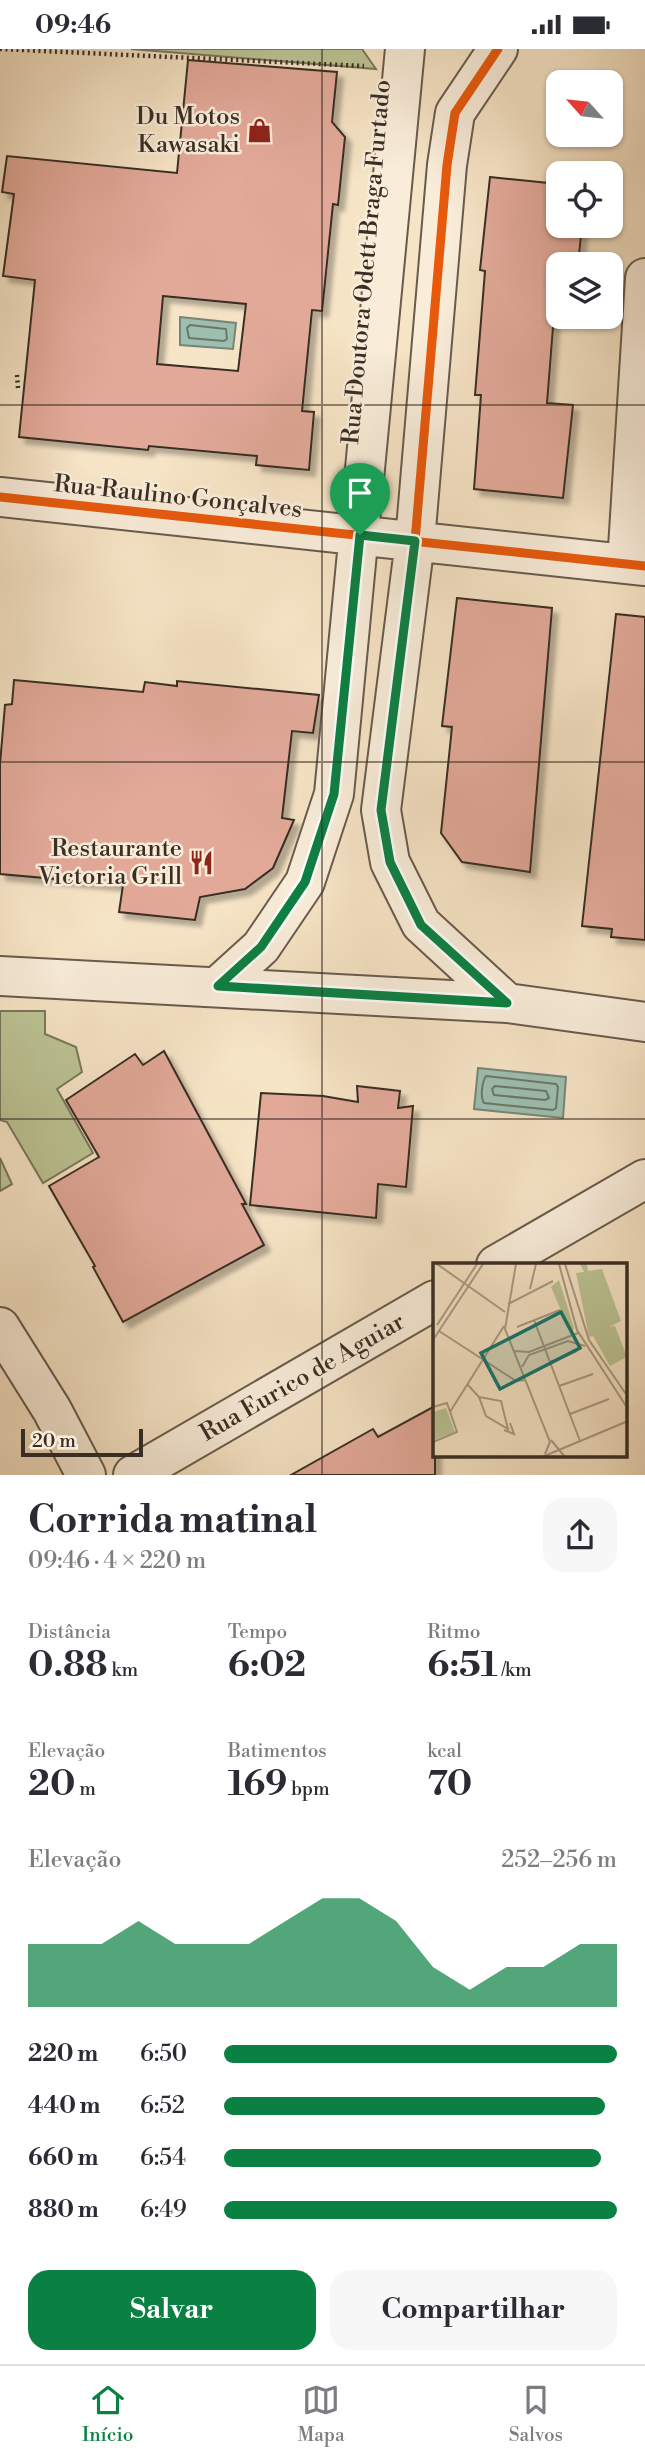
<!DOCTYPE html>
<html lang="pt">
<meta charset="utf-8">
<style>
:root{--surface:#fff;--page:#f7f7f7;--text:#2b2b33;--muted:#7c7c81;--line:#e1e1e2;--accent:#0b8043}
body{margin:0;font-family:"Libre Bodoni",serif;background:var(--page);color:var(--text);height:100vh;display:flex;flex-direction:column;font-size:26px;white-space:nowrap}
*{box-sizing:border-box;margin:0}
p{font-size:23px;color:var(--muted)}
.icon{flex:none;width:38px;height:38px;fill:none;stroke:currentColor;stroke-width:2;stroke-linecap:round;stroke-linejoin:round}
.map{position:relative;height:1426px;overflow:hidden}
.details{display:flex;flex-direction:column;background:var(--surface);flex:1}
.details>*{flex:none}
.needle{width:46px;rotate:297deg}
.buttons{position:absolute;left:546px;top:21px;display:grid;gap:14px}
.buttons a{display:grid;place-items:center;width:77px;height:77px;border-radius:14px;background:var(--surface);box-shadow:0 2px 5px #0004;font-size:35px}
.scale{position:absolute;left:21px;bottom:18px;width:122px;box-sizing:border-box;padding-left:7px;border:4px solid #392d24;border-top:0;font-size:19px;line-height:24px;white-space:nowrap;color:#392d24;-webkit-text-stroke:5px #f9edda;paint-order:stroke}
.pin{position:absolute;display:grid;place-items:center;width:60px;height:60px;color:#fff;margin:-72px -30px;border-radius:50% 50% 50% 0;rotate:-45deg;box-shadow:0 0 7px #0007}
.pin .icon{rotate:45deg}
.round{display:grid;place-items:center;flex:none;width:74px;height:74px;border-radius:21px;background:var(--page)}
.head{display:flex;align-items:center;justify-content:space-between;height:119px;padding:0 28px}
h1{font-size:38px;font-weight:700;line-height:52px}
.figures{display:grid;grid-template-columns:repeat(3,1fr);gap:10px;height:119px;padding:7px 28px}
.figures div{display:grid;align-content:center}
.figures b{font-size:35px;font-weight:700}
.figures small{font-size:19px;font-weight:400}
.figures p{font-size:19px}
.chart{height:196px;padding:14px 28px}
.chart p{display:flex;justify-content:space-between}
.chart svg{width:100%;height:126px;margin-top:7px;fill:var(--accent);opacity:.7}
.cta{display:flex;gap:14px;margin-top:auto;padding:14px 28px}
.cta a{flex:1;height:80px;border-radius:21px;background:var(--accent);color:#fff;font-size:28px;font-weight:700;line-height:80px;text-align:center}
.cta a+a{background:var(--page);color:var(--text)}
ul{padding:0 28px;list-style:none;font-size:23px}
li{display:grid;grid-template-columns:112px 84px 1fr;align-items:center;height:52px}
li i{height:18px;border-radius:9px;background:var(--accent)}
.status{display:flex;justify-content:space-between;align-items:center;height:49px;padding:0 35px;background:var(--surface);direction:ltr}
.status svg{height:19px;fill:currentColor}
.tab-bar{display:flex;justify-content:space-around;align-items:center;height:98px;border-top:2px solid var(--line);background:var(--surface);font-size:19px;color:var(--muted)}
.tab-bar a{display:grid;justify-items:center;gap:4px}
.tab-bar .selected{color:var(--accent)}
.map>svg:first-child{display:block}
</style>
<div class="status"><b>09:46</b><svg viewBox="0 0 49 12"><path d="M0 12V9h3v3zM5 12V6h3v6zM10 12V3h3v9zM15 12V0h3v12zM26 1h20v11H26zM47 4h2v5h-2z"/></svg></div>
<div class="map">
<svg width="645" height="1426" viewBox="0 0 645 1426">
<defs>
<filter id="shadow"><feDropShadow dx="6" dy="6" stdDeviation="2" flood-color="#0004"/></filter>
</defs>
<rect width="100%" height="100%" fill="#f6e4c6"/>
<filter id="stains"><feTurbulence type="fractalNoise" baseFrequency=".00286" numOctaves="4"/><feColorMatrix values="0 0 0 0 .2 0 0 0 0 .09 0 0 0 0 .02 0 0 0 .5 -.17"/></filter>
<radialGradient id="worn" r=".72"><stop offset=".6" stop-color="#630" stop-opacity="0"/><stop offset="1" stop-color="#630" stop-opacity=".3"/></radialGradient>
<path fill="#bcc495" stroke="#7a785c" stroke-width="2" d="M 131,0 L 362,0 L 376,20 Z
M 0,962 L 45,962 L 45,985 L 76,998 L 82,1023 L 57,1040 L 93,1104 L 43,1134 L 7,1073 L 0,1071 Z
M 0,1109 L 12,1135 L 0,1142 Z"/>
<path fill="#9dbfb0" stroke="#758578" stroke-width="2" d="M 180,268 L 236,274 L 233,300 L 180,296 Z
M 478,1019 L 566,1028 L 563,1069 L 474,1060 Z"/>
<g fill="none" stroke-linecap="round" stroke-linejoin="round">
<path stroke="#6b766a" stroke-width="2" d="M 190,276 L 226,280 L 227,290 L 224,292 L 189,289 L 187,279 Z
M 486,1027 L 556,1035 L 558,1038 L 556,1059 L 553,1061 L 484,1054 C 480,1048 482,1033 486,1027 Z
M 495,1037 L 546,1042 L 549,1049 L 545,1051 L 494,1046 L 492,1040 Z"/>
</g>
<path fill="#e2a999" stroke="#392d24" stroke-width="2" fill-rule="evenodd" filter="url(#shadow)" d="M 188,11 L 337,23 L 332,73 L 345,88 L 338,156 L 333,155 L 322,262 L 312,261 L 302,362 L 314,363 L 309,421 L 256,416 L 257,407 L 149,397 L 148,401 L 19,388 L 35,231 L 3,227 L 14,145 L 2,143 L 7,107 L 177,124 ZM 163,247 L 246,255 L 238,322 L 157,315 Z
M 490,128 L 558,135 L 558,177 L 582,177 L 578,215 L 558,215 L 547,354 L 573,356 L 563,449 L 474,440 L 481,346 L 475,346 L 485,222 L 480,221 Z
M 457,549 L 552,559 L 530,823 L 462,813 L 441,784 L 452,678 L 442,677 Z
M 616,565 L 645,568 L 645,891 L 611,888 L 612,880 L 582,877 Z
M 14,631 L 143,643 L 145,633 L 177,637 L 177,632 L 319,646 L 313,684 L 292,682 L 282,769 L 294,771 L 273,819 L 245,840 L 200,848 L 195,871 L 119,863 L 123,836 L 0,825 L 0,715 L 5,656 L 12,655 Z
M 164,1002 L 246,1155 L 242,1155 L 264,1196 L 123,1273 L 93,1218 L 95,1217 L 49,1137 L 99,1108 L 66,1051 L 135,1005 L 143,1016 Z
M 357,1037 L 400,1042 L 398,1059 L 413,1057 L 406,1138 L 378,1135 L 376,1169 L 250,1156 L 261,1044 L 323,1047 L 358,1053 Z
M 435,1357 L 435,1426 L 291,1426 L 373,1380 L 378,1388 Z"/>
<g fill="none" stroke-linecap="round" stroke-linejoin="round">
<defs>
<path id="minor" d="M 498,0 L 455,64 L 447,116 L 415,492 L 381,761 L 390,813 L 421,875 L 507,954
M 0,448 L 645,517
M 627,515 L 645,229
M 0,927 L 507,954 L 645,973
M 218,937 L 261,898 L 305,833 L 334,745 L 405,0
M 496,1216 L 645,1130
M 0,1278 L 52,1361 L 86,1426
M 133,1426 L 435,1251"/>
</defs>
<use href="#minor" stroke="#685b4c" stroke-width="42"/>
<path stroke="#392d24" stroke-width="4.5" stroke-dasharray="2 3.5" stroke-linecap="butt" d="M 0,0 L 364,17
M 17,326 L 18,339"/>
<use href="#minor" stroke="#f9edda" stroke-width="38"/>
<defs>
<path id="cycleway" d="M 498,0 L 455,64 L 447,116 L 415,492 L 381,761 L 390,813 L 421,875 L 507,954
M 0,448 L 645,517"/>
</defs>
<use href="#cycleway" stroke="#f9edda" stroke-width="13"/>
<use href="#cycleway" stroke="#e8590c" stroke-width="9"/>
</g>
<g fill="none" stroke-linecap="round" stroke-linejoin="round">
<defs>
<path id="route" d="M 360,486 L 415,492 L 381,761 L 390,813 L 421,876 L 507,954 L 218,937 L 261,898 L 305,833 L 334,745 Z"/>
</defs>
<use href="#route" stroke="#fff" stroke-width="14"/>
<use href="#route" stroke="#0b8043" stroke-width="9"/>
</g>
<path fill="none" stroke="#392d24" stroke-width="2" stroke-opacity="0.55" d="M 322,0 L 322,1426M 0,356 L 645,356M 0,713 L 645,713M 0,1070 L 645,1070"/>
<defs>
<symbol id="shop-bare" viewBox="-9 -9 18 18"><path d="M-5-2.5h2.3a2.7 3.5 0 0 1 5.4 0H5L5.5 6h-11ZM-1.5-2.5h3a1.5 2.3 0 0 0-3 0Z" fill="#8f2418" stroke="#f9edda" stroke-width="2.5" paint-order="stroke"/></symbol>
<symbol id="restaurant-bare" viewBox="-9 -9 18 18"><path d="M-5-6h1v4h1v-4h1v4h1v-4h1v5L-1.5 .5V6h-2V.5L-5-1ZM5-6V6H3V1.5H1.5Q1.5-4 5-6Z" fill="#8f2418" stroke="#f9edda" stroke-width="2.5" paint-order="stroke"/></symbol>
</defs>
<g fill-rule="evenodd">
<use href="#shop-bare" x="242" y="64" width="35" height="35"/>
<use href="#restaurant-bare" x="184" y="796" width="35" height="35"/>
</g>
<g text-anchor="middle" stroke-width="5" stroke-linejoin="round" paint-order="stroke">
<g font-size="24" fill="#392d24" stroke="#f9edda" text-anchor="end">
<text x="240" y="75">Du Motos<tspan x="240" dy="28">Kawasaki</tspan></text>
<text x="182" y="807">Restaurante<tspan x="182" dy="28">Victoria Grill</tspan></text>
</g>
<g font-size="24" fill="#392d24" stroke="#f9edda">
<text transform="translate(366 213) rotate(-85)" y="8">Rua Doutora Odett Braga Furtado</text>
<text transform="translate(178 447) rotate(6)" y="8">Rua Raulino Gonçalves</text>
<text transform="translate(302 1328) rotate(-30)" y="8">Rua Eurico de Aguiar</text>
</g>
</g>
<g transform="translate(433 1214)">
<rect width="194" height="194" fill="#f6e4c6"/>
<path d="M 147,1 L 154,1 L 155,8 L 169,6 L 188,58 L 176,64 L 182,63 L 194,94 L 177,103 L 160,73 L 156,74 L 143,10 L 151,9 ZM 126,17 L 141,65 L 138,71 L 118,24 ZM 13,145 L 22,169 L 0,177 L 0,149 Z" fill="#bcc495"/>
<path fill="none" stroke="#aa9b85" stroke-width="2" d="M 4,1 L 72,49M 83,1 L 72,66 L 117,179 L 112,191M 126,1 L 144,67 L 195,146M 132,1 L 156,77 L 195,134M 97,26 L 103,1M 75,41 L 120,18M 101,57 L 147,178M 4,62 L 44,1M 84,64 L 127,47M 6,68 L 83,118 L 93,117M 0,77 L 50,1M 82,88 L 96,89 L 145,70M 117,99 L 144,88M 89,104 L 96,92 L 135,78 L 152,83M 34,121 L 46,134 L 53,153 L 75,166 L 68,138 L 46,134M 126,123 L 160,111M 0,144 L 14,140 L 24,169 L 0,179M 17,149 L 71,63M 137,151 L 176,136M 71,167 L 81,171 L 77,160M 118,177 L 132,194M 109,194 L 195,158"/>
<path fill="#0f766e" fill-opacity="0.15" stroke="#0f766e" stroke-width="3.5" d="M 128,49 L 147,85 L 67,126 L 48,90 Z"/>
<rect width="194" height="194" fill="none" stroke="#392d24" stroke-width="3.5"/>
</g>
<rect width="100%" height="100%" filter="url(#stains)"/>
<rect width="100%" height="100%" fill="url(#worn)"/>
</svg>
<div class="buttons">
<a><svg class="needle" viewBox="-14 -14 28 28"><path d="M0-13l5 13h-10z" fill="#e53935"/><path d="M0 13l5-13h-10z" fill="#7c7c81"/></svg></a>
<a><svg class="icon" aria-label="locate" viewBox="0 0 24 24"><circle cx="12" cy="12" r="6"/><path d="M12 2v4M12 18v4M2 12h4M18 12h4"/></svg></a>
<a><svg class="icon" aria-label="layers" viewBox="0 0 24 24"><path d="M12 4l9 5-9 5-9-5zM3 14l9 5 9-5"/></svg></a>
</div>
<div class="scale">20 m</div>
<div class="pin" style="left:360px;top:486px;background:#1e9e55"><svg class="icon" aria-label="arrive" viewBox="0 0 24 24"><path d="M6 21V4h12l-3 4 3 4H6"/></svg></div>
</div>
<section class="details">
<div class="head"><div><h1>Corrida matinal</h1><p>09:46 · 4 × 220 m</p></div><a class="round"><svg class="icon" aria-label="share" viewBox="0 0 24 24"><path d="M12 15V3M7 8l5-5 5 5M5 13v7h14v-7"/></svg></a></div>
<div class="figures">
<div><p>Distância</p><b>0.88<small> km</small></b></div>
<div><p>Tempo</p><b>6:02</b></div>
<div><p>Ritmo</p><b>6:51<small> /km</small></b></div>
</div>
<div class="figures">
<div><p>Elevação</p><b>20<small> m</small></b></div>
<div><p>Batimentos</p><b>169<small> bpm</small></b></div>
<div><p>kcal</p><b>70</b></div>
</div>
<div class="chart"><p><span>Elevação</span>252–256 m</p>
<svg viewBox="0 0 160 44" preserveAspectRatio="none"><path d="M0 44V22L10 22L20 22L30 14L40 22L50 22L60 22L70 14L80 6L90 6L100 14L110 30L120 38L130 30L140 30L150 22L160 22V44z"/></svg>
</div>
<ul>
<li><b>220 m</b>6:50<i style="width:100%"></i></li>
<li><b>440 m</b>6:52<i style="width:97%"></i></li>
<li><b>660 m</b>6:54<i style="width:96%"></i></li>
<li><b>880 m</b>6:49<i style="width:100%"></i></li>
</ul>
<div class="cta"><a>Salvar</a><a>Compartilhar</a></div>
</section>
<nav class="tab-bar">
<a class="selected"><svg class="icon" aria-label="home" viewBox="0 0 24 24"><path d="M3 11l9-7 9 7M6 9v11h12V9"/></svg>Início</a>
<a><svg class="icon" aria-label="map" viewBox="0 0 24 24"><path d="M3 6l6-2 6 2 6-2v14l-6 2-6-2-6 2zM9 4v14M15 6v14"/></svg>Mapa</a>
<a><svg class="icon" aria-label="saved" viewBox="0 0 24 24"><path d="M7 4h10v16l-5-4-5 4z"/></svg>Salvos</a>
</nav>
